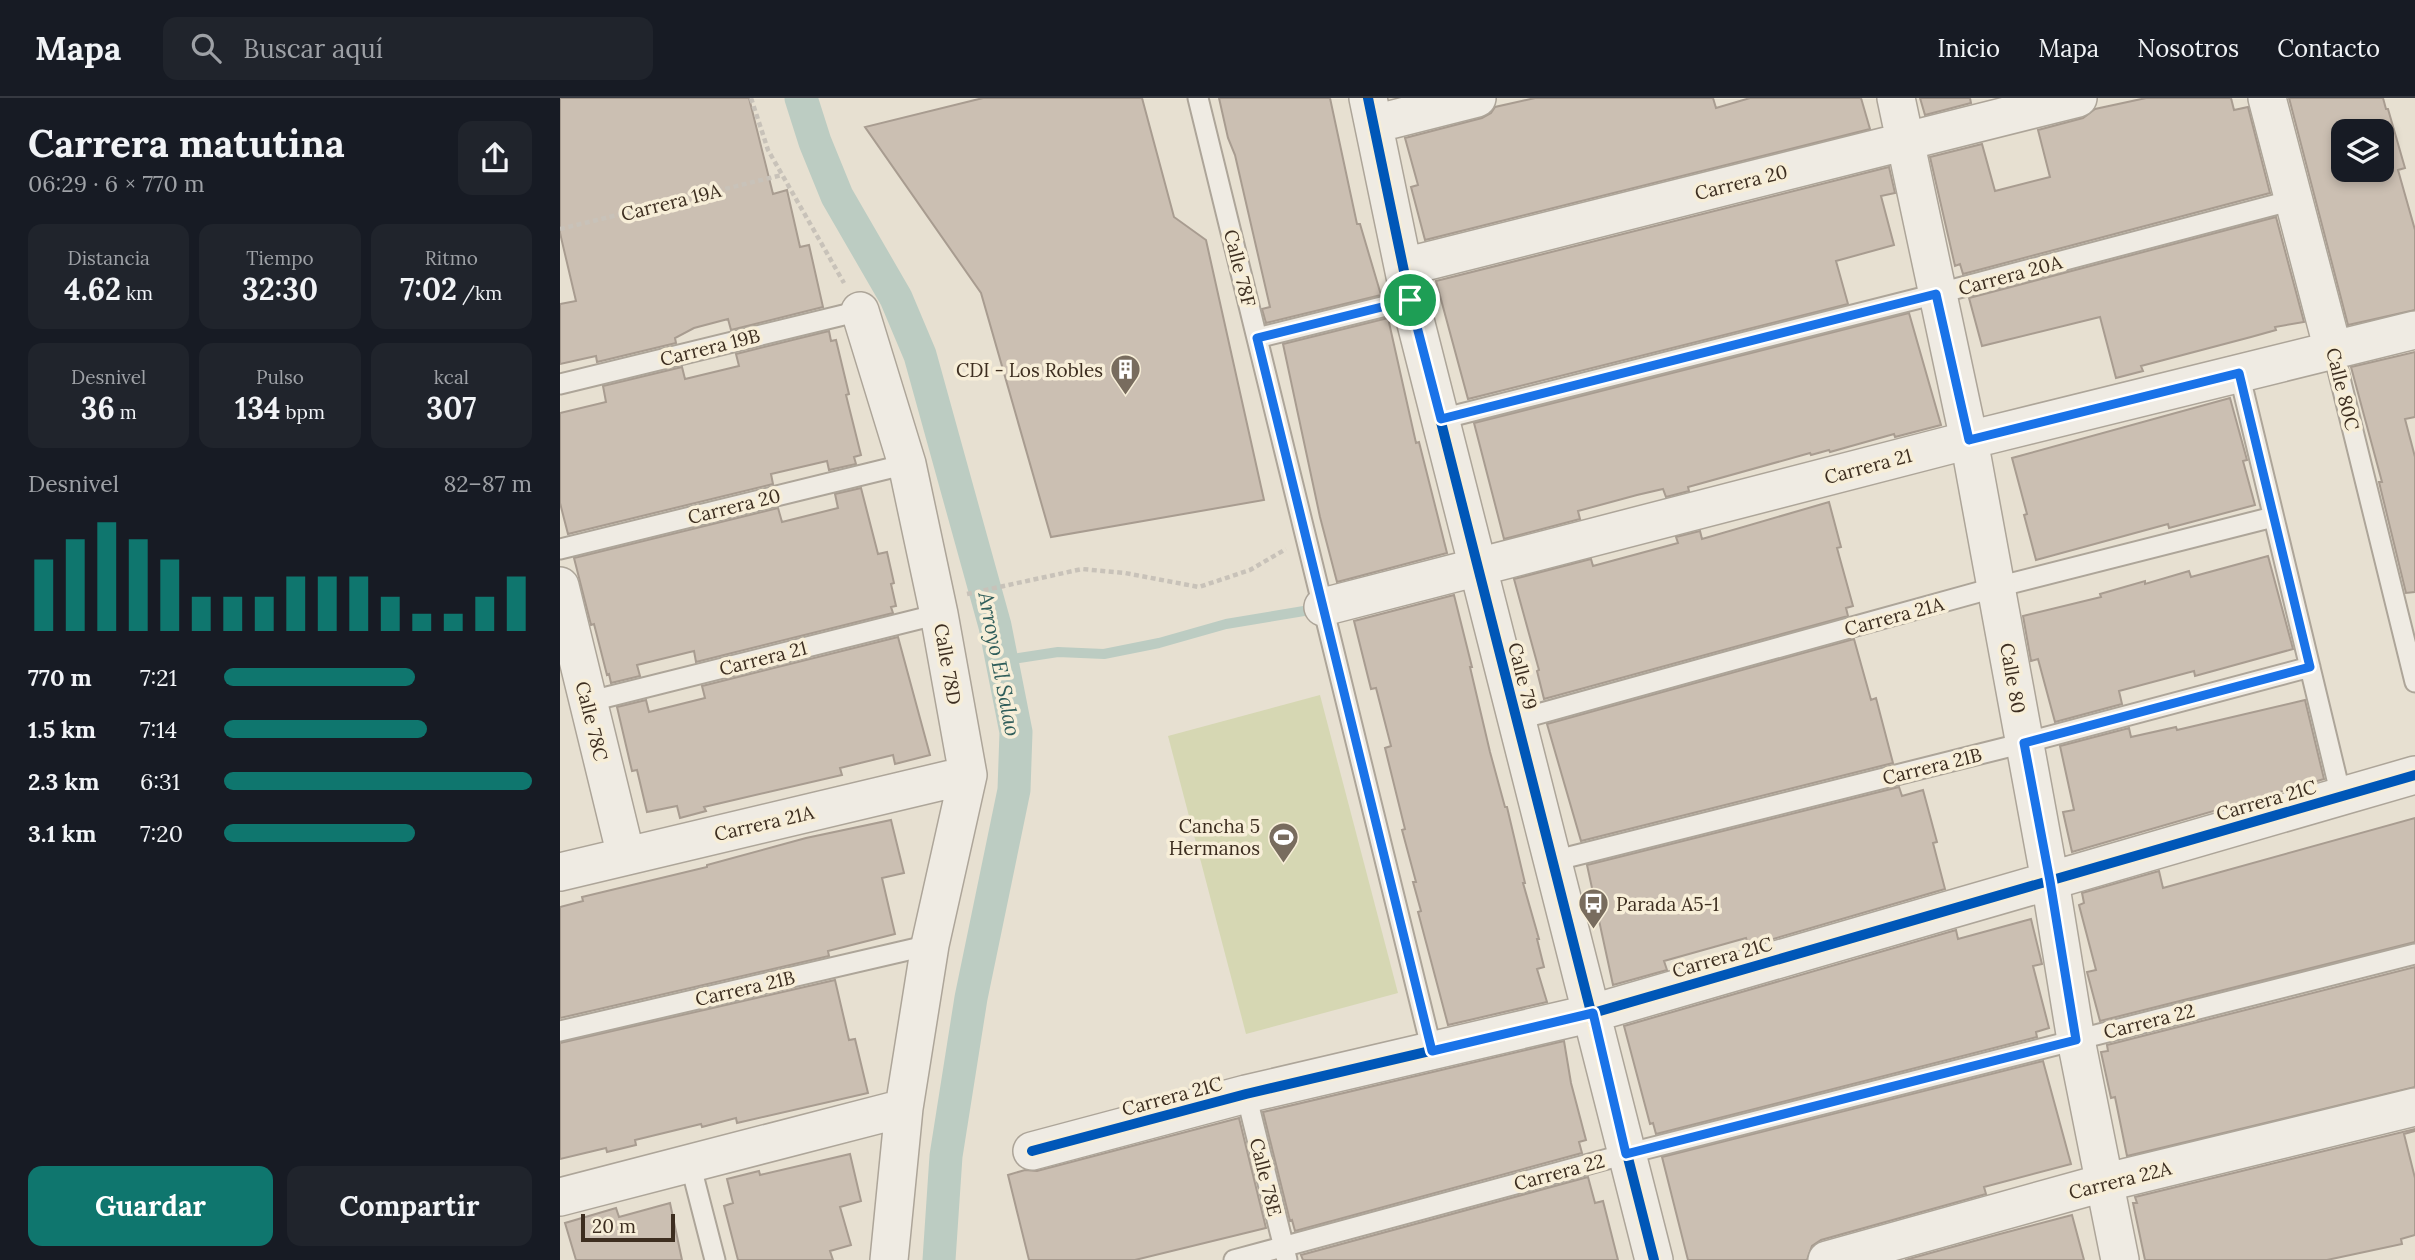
<!DOCTYPE html>
<html lang="es">
<meta charset="utf-8">
<style>
:root{--surface:#171b24;--page:#20242c;--text:#f1f3f6;--muted:#9ea1a6;--line:#363941;--accent:#0f766e}
body{margin:0;font-family:Lora,serif;background:var(--page);color:var(--text);height:100vh;display:flex;flex-direction:column;font-size:26px;white-space:nowrap}
*{box-sizing:border-box;margin:0}
p{font-size:23px;color:var(--muted)}
.icon{flex:none;width:38px;height:38px;fill:none;stroke:currentColor;stroke-width:2;stroke-linecap:round;stroke-linejoin:round}
.map{position:relative;flex:1;overflow:hidden}
.drawer{display:flex;flex-direction:column;background:var(--surface);width:560px}
.drawer>*{flex:none}
.fabs{position:absolute;left:1771px;top:21px;display:grid;gap:14px}
.fabs a{display:grid;place-items:center;width:63px;height:63px;border-radius:14px;background:var(--surface);box-shadow:0 4px 10px #0003;font-size:35px}
.scale{position:absolute;left:21px;bottom:18px;width:94px;box-sizing:border-box;padding-left:7px;border:4px solid #3d2e20;border-top:0;font-size:19px;line-height:24px;white-space:nowrap;color:#3d2e20;-webkit-text-stroke:5px #f7eed8;paint-order:stroke}
.pin{position:absolute;display:grid;place-items:center;width:60px;height:60px;color:#fff;margin:-30px;border:4px solid #fff;border-radius:50%;box-shadow:0 2px 7px #0007}
.round{display:grid;place-items:center;flex:none;width:74px;height:74px;border-radius:14px;background:var(--page)}
.overview{display:flex;align-items:center;justify-content:space-between;height:119px;padding:0 28px}
h1{font-size:38px;font-weight:700;line-height:52px}
.figures{display:grid;grid-template-columns:repeat(3,1fr);gap:10px;height:119px;padding:7px 28px}
.figures div{display:grid;align-content:center;border-radius:14px;background:var(--page);text-align:center}
.figures b{font-size:30px;font-weight:700}
.figures small{font-size:19px;font-weight:400}
.figures p{font-size:19px}
.chart{height:196px;padding:14px 28px}
.chart p{display:flex;justify-content:space-between}
.chart svg{width:100%;height:126px;margin-top:7px;stroke:var(--accent);stroke-width:6}
.button{display:flex;gap:14px;margin-top:auto;padding:14px 28px}
.button a{flex:1;height:80px;border-radius:14px;background:var(--accent);color:#fff;font-size:28px;font-weight:700;line-height:80px;text-align:center}
.button a+a{background:var(--page);color:var(--text)}
ul{padding:0 28px;list-style:none;font-size:23px}
li{display:grid;grid-template-columns:112px 84px 1fr;align-items:center;height:52px}
li i{height:18px;border-radius:9px;background:var(--accent)}
header{display:flex;align-items:center;gap:42px;box-sizing:border-box;height:98px;padding:0 35px;background:var(--surface);border-bottom:2px solid var(--line)}
header strong{font-size:33px}
nav{display:flex;gap:38px;margin-inline-start:auto;font-size:24px}
.search{width:490px;height:63px;background:var(--page);display:flex;align-items:center;gap:18px;box-sizing:border-box;padding:0 24px;border-radius:14px;color:var(--muted);font-size:26px}
main{display:flex;flex:1;min-height:0}
.map>svg:first-child{display:block}
</style>
<header>
<strong>Mapa</strong>
<div class="search"><svg class="icon" aria-label="search" viewBox="0 0 24 24"><circle cx="10" cy="10" r="6"/><path d="M15 15l6 6"/></svg>Buscar aquí</div>
<nav><a>Inicio</a><a>Mapa</a><a>Nosotros</a><a>Contacto</a></nav>
</header>
<main>
<section class="drawer">
<div class="overview"><div><h1>Carrera matutina</h1><p>06:29 · 6 × 770 m</p></div><a class="round"><svg class="icon" aria-label="share" viewBox="0 0 24 24"><path d="M12 15V3M7 8l5-5 5 5M5 13v7h14v-7"/></svg></a></div>
<div class="figures">
<div><p>Distancia</p><b>4.62<small> km</small></b></div>
<div><p>Tiempo</p><b>32:30</b></div>
<div><p>Ritmo</p><b>7:02<small> /km</small></b></div>
</div>
<div class="figures">
<div><p>Desnivel</p><b>36<small> m</small></b></div>
<div><p>Pulso</p><b>134<small> bpm</small></b></div>
<div><p>kcal</p><b>307</b></div>
</div>
<div class="chart"><p><span>Desnivel</span>82–87 m</p>
<svg viewBox="0 0 160 44" preserveAspectRatio="none"><path d="M5 44V19M15 44V12M25 44V6M35 44V12M45 44V19M55 44V32M65 44V32M75 44V32M85 44V25M95 44V25M105 44V25M115 44V32M125 44V38M135 44V38M145 44V32M155 44V25"/></svg>
</div>
<ul>
<li><b>770 m</b>7:21<i style="width:62%"></i></li>
<li><b>1.5 km</b>7:14<i style="width:66%"></i></li>
<li><b>2.3 km</b>6:31<i style="width:100%"></i></li>
<li><b>3.1 km</b>7:20<i style="width:62%"></i></li>
</ul>
<div class="button"><a>Guardar</a><a>Compartir</a></div>
</section>
<div class="map">
<svg width="1855" height="1162" viewBox="0 0 1855 1162">
<rect width="100%" height="100%" fill="#e7e0d1"/>
<path fill="#d6d7b3" d="M 760,597 L 838,895 L 686,936 L 608,638 Z"/>
<g fill="none" stroke-linecap="round" stroke-linejoin="round">
<path stroke="#bcccc2" stroke-width="10" d="M 459,560 L 498,554 L 544,556 L 599,545 L 666,526 L 756,511"/>
<path stroke="#bcccc2" stroke-width="33" d="M 241,0 L 255,44 L 277,98 L 336,200 L 360,257 L 435,528 L 456,634 L 454,692 L 411,900 L 386,1058 L 379,1162"/>
</g>
<path fill="#cbbfb2" stroke="#a89c90" stroke-width="2" fill-rule="evenodd" d="M 0,0 L 189,0 L 213,96 L 227,92 L 240,149 L 249,147 L 263,209 L 171,232 L 168,221 L 134,230 L 115,240 L 116,245 L 37,264 L 36,258 L 0,266 L 0,206 L 16,203 L 0,135 Z
M 423,0 L 582,0 L 614,119 L 646,142 L 704,402 L 491,439 L 421,195 L 305,29 Z
M 659,0 L 770,0 L 797,126 L 800,126 L 821,197 L 706,225 L 702,211 L 710,209 L 675,57 L 668,40 Z
M 975,0 L 1153,0 L 1156,10 L 1190,0 L 1301,0 L 1310,31 L 865,142 L 851,89 L 858,87 L 845,40 L 922,20 L 931,15 L 935,9 Z
M 1360,0 L 1410,0 L 1411,5 L 1365,17 Z
M 1586,0 L 1671,0 L 1674,12 L 1688,9 L 1710,95 L 1403,176 L 1400,166 L 1395,168 L 1370,59 L 1422,46 L 1435,93 L 1490,79 L 1478,32 L 1523,20 L 1535,11 Z
M 1729,0 L 1823,0 L 1826,11 L 1828,11 L 1845,70 L 1838,72 L 1855,132 L 1855,212 L 1788,227 ZM 1783,33 L 1822,33 L 1822,72 L 1783,72 Z
M 1329,69 L 1335,95 L 1321,98 L 1334,147 L 1276,163 L 1288,206 L 908,301 L 876,183 Z
M 1716,119 L 1744,224 L 1715,229 L 1716,232 L 1691,239 L 1581,268 L 1583,273 L 1556,280 L 1540,219 L 1422,248 L 1409,200 Z
M 1349,215 L 1381,327 L 1335,339 L 1334,336 L 1270,354 L 1269,352 L 1251,357 L 1250,355 L 1128,389 L 1129,393 L 1106,399 L 1103,391 L 1077,397 L 1018,413 L 1020,421 L 944,441 L 914,325 Z
M 828,220 L 856,345 L 859,344 L 887,455 L 777,484 L 760,419 L 723,246 Z
M 269,233 L 271,243 L 276,242 L 289,296 L 286,297 L 301,357 L 294,359 L 296,366 L 269,372 L 267,363 L 211,376 L 213,386 L 8,436 L 0,405 L 0,315 L 46,304 L 43,288 L 122,269 L 125,281 L 179,268 L 176,256 Z
M 1855,254 L 1855,319 L 1845,321 L 1855,359 L 1855,494 L 1846,495 L 1819,384 L 1822,384 L 1791,269 Z
M 1670,300 L 1687,362 L 1683,363 L 1695,407 L 1609,430 L 1608,426 L 1476,462 L 1464,417 L 1467,416 L 1452,360 Z
M 301,390 L 318,456 L 327,454 L 334,485 L 331,486 L 336,508 L 331,509 L 333,515 L 136,564 L 134,553 L 77,567 L 80,578 L 51,585 L 49,576 L 47,577 L 34,526 L 31,527 L 14,460 L 218,410 L 222,424 L 278,410 L 275,396 Z
M 1269,404 L 1281,449 L 1277,450 L 1293,508 L 1286,510 L 1288,518 L 984,601 L 977,573 L 979,572 L 954,481 L 1031,461 L 1033,468 L 1118,445 L 1116,439 L 1140,433 L 1142,441 Z
M 1708,458 L 1733,551 L 1635,578 L 1634,573 L 1559,593 L 1562,606 L 1495,624 L 1478,561 L 1471,563 L 1463,518 L 1541,499 L 1540,496 L 1585,483 L 1585,486 L 1629,473 L 1631,479 Z
M 894,497 L 912,569 L 910,569 L 930,654 L 945,709 L 947,709 L 965,785 L 963,785 L 979,841 L 977,841 L 984,869 L 977,871 L 987,904 L 888,927 L 858,814 L 861,813 L 853,784 L 856,784 L 842,732 L 845,731 L 825,650 L 831,648 L 816,590 L 811,591 L 794,523 Z
M 338,539 L 370,657 L 335,666 L 333,657 L 280,670 L 282,677 L 144,709 L 146,713 L 120,720 L 117,708 L 87,714 L 77,672 L 72,673 L 57,609 L 86,602 L 89,614 L 145,600 L 142,588 Z
M 1294,541 L 1311,602 L 1316,600 L 1333,665 L 1021,743 L 987,626 Z
M 1745,602 L 1764,681 L 1512,754 L 1503,714 L 1514,712 L 1500,648 L 1569,630 L 1571,639 L 1616,629 L 1617,632 Z
M 1339,689 L 1342,698 L 1363,692 L 1377,744 L 1373,745 L 1385,791 L 1189,848 L 1186,840 L 1129,856 L 1104,863 L 1107,872 L 1053,887 L 1027,767 Z
M 1855,720 L 1855,844 L 1540,923 L 1527,874 L 1536,872 L 1519,807 L 1524,805 L 1522,795 L 1599,773 L 1603,790 Z
M 331,722 L 344,775 L 322,780 L 335,836 L 268,853 L 269,858 L 0,920 L 0,809 L 23,803 L 22,799 L 147,769 L 147,767 L 246,740 Z
M 1471,821 L 1482,866 L 1473,868 L 1489,930 L 1476,934 L 1477,939 L 1096,1036 L 1093,1025 L 1090,1026 L 1064,928 L 1396,832 L 1398,841 Z
M 1855,869 L 1855,989 L 1567,1058 L 1555,999 L 1551,1000 L 1541,954 L 1548,953 L 1547,947 Z
M 275,882 L 289,942 L 295,941 L 308,995 L 177,1025 L 176,1020 L 142,1029 L 141,1026 L 75,1042 L 76,1047 L 47,1054 L 46,1050 L 0,1061 L 0,945 Z
M 1004,943 L 1011,985 L 1026,1042 L 1019,1044 L 1022,1055 L 735,1133 L 732,1122 L 730,1123 L 703,1014 Z
M 1483,963 L 1511,1066 L 1424,1089 L 1426,1096 L 1261,1142 L 1252,1148 L 1247,1162 L 1128,1162 L 1102,1059 Z
M 679,1020 L 706,1130 L 575,1162 L 469,1162 L 448,1077 L 465,1072 L 477,1073 Z
M 1855,1031 L 1855,1033 L 1844,1036 L 1855,1080 L 1855,1137 L 1841,1141 L 1842,1146 L 1767,1162 L 1585,1162 L 1573,1105 L 1577,1105 L 1575,1099 Z
M 290,1056 L 301,1103 L 280,1109 L 291,1147 L 270,1153 L 273,1162 L 178,1162 L 164,1108 L 173,1105 L 167,1081 L 199,1073 L 200,1077 Z
M 1028,1079 L 1035,1105 L 1043,1103 L 1058,1162 L 743,1162 L 741,1157 Z
M 110,1105 L 122,1162 L 16,1162 L 5,1125 L 56,1110 L 59,1119 Z
M 1512,1117 L 1524,1162 L 1345,1162 L 1436,1137 Z"/>
<g fill="none" stroke-linecap="round" stroke-linejoin="round">
<defs>
<path id="lane" d="M 638,0 L 872,953
M 697,240 L 850,202
M 1773,252 L 1855,584
M 1679,275 L 1781,698
M 0,286 L 300,213
M 881,321 L 1376,196 L 1733,102
M 0,451 L 347,366
M 27,604 L 379,516
M 956,622 L 1437,489 L 1713,419
M 993,763 L 1464,645 L 1750,569
M 0,933 L 370,847
M 686,996 L 727,1162
M 130,1065 L 155,1162
M 674,1162 L 1066,1056 L 1855,856"/>
<path id="street" d="M 808,0 L 850,202 L 1094,1162
M 1336,0 L 1409,342 L 1490,783 L 1516,942 L 1560,1162
M 1707,0 L 1773,252
M 814,26 L 917,0
M 844,169 L 1518,0
M 300,213 L 347,366 L 379,516 L 408,677 L 370,847 L 344,1010 L 329,1162
M 0,488 L 66,758
M 763,509 L 1409,342 L 1855,232
M 0,774 L 408,677
M 472,1053 L 686,996 L 1033,915 L 1855,677
M 0,1099 L 344,1010
M 1267,1162 L 1543,1085 L 1855,1009"/>
</defs>
<use href="#lane" stroke="#ada599" stroke-width="23"/>
<use href="#street" stroke="#ada599" stroke-width="40"/>
<path stroke="#c8c2b9" stroke-width="4.5" stroke-dasharray="5 3.5" stroke-linecap="butt" d="M 191,0 L 208,52 L 284,185
M 0,131 L 222,77
M 407,496 L 522,471 L 565,475 L 639,489 L 690,472 L 726,451"/>
<use href="#lane" stroke="#efebe3" stroke-width="19"/>
<use href="#street" stroke="#efebe3" stroke-width="37"/>
<defs>
<path id="cycleway" d="M 808,0 L 850,202 L 1094,1162
M 472,1053 L 686,996 L 1033,915 L 1855,677"/>
</defs>
<use href="#cycleway" stroke="#f7eed8" stroke-width="15"/>
<use href="#cycleway" stroke="#0057b8" stroke-width="10"/>
</g>
<g fill="none" stroke-linecap="round" stroke-linejoin="round">
<defs>
<path id="route" d="M 1376,196 L 1409,342 L 1679,275 L 1750,569 L 1464,645 L 1490,783 L 1516,942 L 1066,1056 L 1033,915 L 872,953 L 697,240 L 850,202 L 881,321 Z"/>
</defs>
<use href="#route" stroke="#fff" stroke-width="14"/>
<use href="#route" stroke="#1a73e8" stroke-width="9"/>
</g>
<defs>
<symbol id="building-pin" viewBox="-11 -11 22 30"><path d="M0 17L-7.5 6A9.5 9.5 0 1 1 7.5 6Z" fill="#786c5e" stroke="#f7eed8"/><path d="M-4-6H4V6H1V3H-1V6H-4ZM-2.5-4.3h1.7v1.8h-1.7ZM.8-4.3h1.7v1.8H.8ZM-2.5-1h1.7V.8h-1.7ZM.8-1h1.7V.8H.8Z" fill="#fff"/></symbol>
<symbol id="stadium-pin" viewBox="-11 -11 22 30"><path d="M0 17L-7.5 6A9.5 9.5 0 1 1 7.5 6Z" fill="#786c5e" stroke="#f7eed8"/><path d="M0-5a6.5 5 0 1 0 0 10a6.5 5 0 1 0 0-10ZM-3.5-1.8h7v3.6h-7Z" fill="#fff"/></symbol>
<symbol id="bus-pin" viewBox="-11 -11 22 30"><path d="M0 17L-7.5 6A9.5 9.5 0 1 1 7.5 6Z" fill="#786c5e" stroke="#f7eed8"/><path d="M-5-6H5V4H4V6H2V4H-2V6H-4V4H-5ZM-3.5-4V0h7V-4ZM-3.5 1.2v1.5H-2V1.2ZM2 1.2v1.5H3.5V1.2Z" fill="#fff"/></symbol>
</defs>
<g fill-rule="evenodd">
<use href="#building-pin" x="548" y="254" width="35" height="47"/>
<use href="#stadium-pin" x="706" y="722" width="35" height="47"/>
<use href="#bus-pin" x="1016" y="788" width="35" height="47"/>
</g>
<g text-anchor="middle" stroke-width="7" stroke-linejoin="round" paint-order="stroke">
<g font-size="19" fill="#3d2e20" stroke="#f7eed8">
<text transform="translate(1181 84) rotate(-14)" y="7">Carrera 20</text>
<text transform="translate(111 104) rotate(-14)" y="7">Carrera 19A</text>
<text transform="translate(680 170) rotate(76)" y="7">Calle 78F</text>
<text transform="translate(1450 177) rotate(-15)" y="7">Carrera 20A</text>
<text transform="translate(150 249) rotate(-14)" y="7">Carrera 19B</text>
<text transform="translate(1783 291) rotate(76)" y="7">Calle 80C</text>
<text transform="translate(1308 368) rotate(-15)" y="7">Carrera 21</text>
<text transform="translate(174 408) rotate(-14)" y="7">Carrera 20</text>
<text transform="translate(1334 518) rotate(-15)" y="7">Carrera 21A</text>
<text transform="translate(203 560) rotate(-14)" y="7">Carrera 21</text>
<text transform="translate(388 566) rotate(80)" y="7">Calle 78D</text>
<text transform="translate(963 578) rotate(76)" y="7">Calle 79</text>
<text transform="translate(1453 580) rotate(80)" y="7">Calle 80</text>
<text transform="translate(32 623) rotate(76)" y="7">Calle 78C</text>
<text transform="translate(1372 668) rotate(-14)" y="7">Carrera 21B</text>
<text transform="translate(1706 702) rotate(-16)" y="7">Carrera 21C</text>
<text transform="translate(204 725) rotate(-13)" y="7">Carrera 21A</text>
<text transform="translate(1162 859) rotate(-16)" y="7">Carrera 21C</text>
<text transform="translate(185 890) rotate(-13)" y="7">Carrera 21B</text>
<text transform="translate(1589 923) rotate(-14)" y="7">Carrera 22</text>
<text transform="translate(612 998) rotate(-15)" y="7">Carrera 21C</text>
<text transform="translate(999 1074) rotate(-15)" y="7">Carrera 22</text>
<text transform="translate(706 1079) rotate(76)" y="7">Calle 78E</text>
<text transform="translate(1560 1082) rotate(-14)" y="7">Carrera 22A</text>
</g>
<g font-size="19" fill="#3d2e20" stroke="#f7eed8" text-anchor="end">
<text x="543" y="279">CDI - Los Robles</text>
<text x="700" y="735">Cancha 5<tspan x="700" dy="22">Hermanos</tspan></text>
<text x="1056" y="813" text-anchor="start">Parada A5-1</text>
</g>
<g font-size="21" font-style="italic" fill="#2f5d5a" stroke="#f7eed8">
<text transform="translate(439 566) rotate(79)" y="7">Arroyo El Salao</text>
</g>
</g>
</svg>
<div class="fabs">
<a><svg class="icon" aria-label="layers" viewBox="0 0 24 24"><path d="M12 4l9 5-9 5-9-5zM3 14l9 5 9-5"/></svg></a>
</div>
<div class="scale">20 m</div>
<div class="pin" style="left:850px;top:202px;background:#1e9e55"><svg class="icon" aria-label="arrive" viewBox="0 0 24 24"><path d="M6 21V4h12l-3 4 3 4H6"/></svg></div>
</div>
</main>
